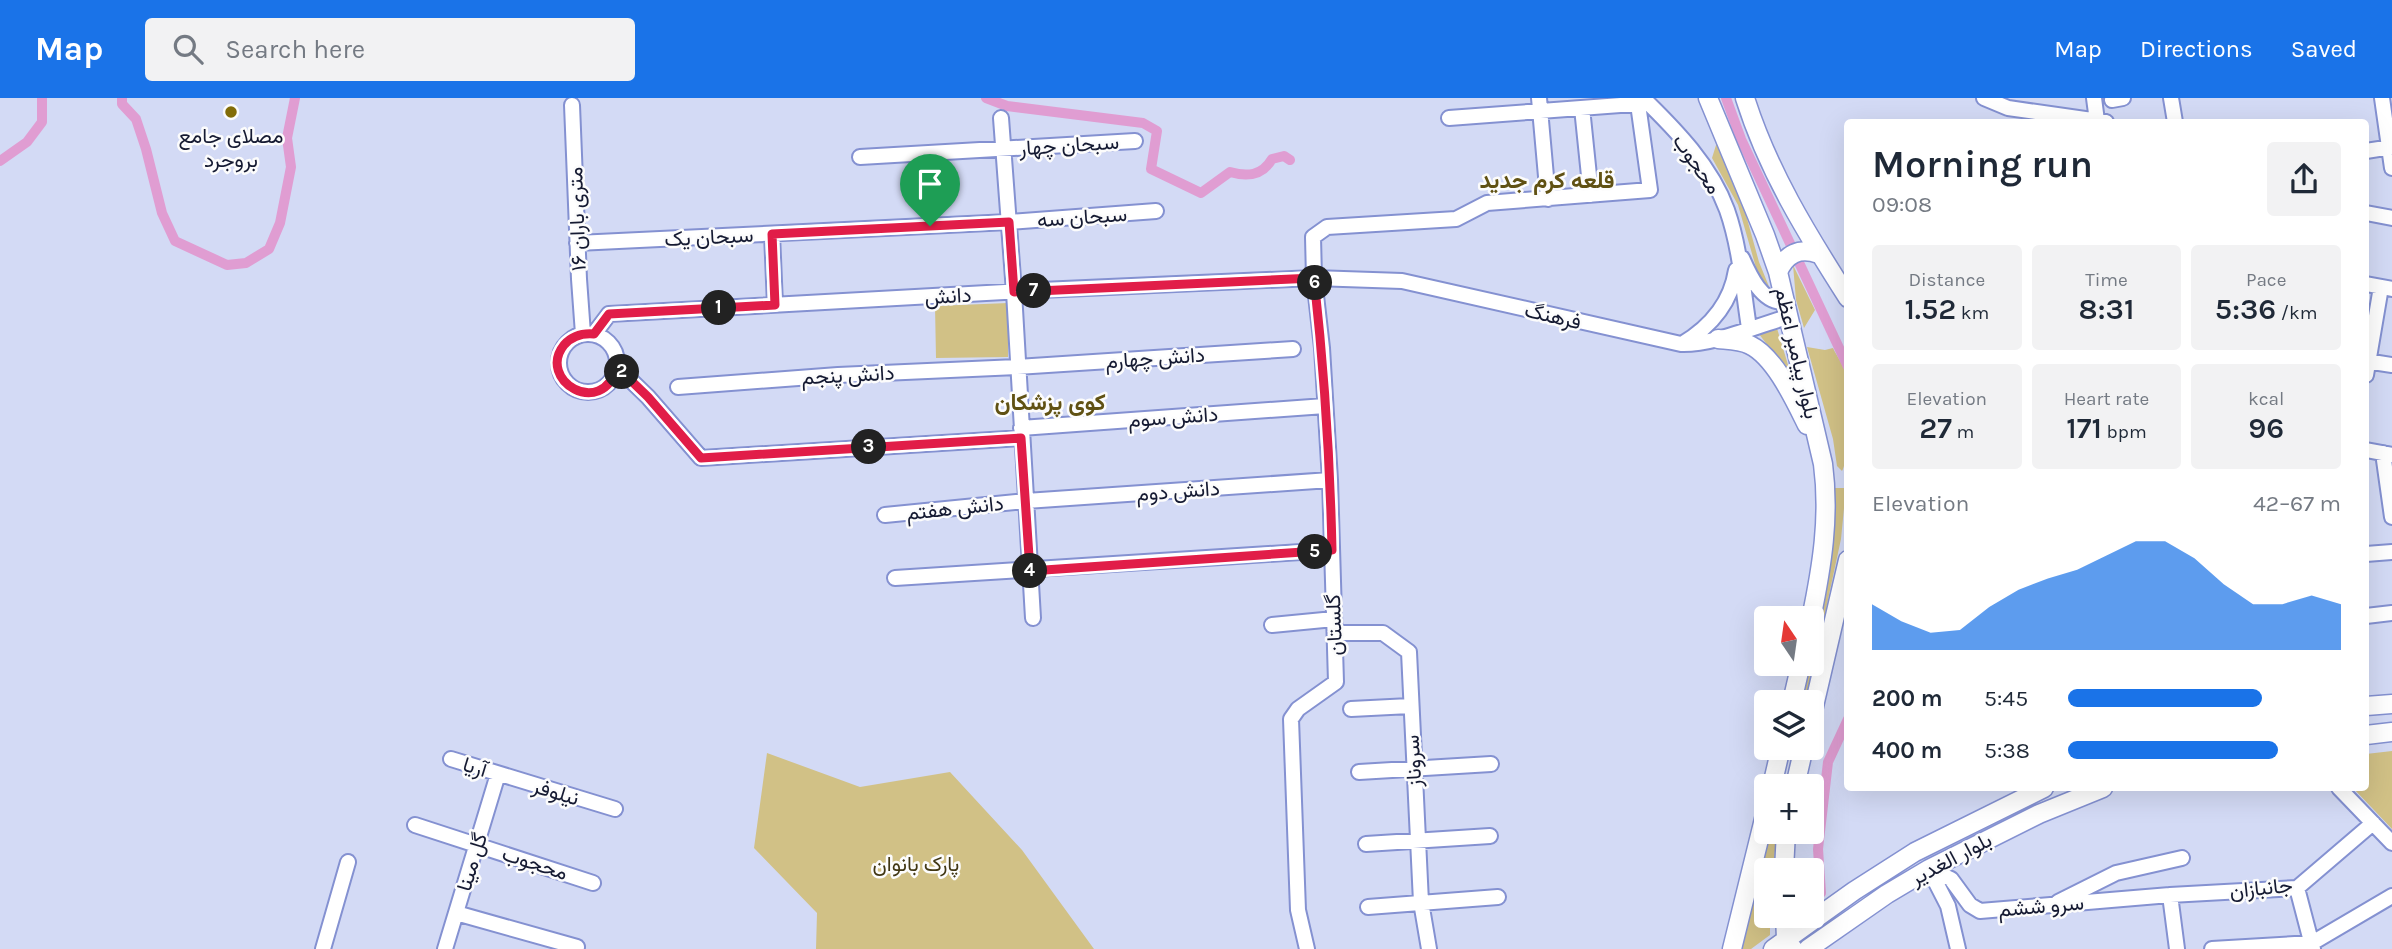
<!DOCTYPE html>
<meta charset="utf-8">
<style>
:root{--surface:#fff;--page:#f2f2f3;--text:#1f2937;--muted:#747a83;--accent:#1a73e8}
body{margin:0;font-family:Karla,Vazirmatn,sans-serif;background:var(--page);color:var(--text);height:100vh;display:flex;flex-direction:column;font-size:26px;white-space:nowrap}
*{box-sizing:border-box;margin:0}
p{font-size:23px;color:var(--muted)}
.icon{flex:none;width:38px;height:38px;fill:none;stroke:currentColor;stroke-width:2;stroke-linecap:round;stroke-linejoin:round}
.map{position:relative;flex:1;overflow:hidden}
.drawer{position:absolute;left:1844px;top:21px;width:525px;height:672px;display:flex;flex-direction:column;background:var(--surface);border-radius:7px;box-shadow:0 7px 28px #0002}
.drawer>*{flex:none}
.needle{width:46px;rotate:347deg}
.fabs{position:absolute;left:1754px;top:508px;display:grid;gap:14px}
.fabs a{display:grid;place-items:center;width:70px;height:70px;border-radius:7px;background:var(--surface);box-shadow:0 7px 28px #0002;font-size:35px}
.pin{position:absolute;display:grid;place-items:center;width:60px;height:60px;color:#fff;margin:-72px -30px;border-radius:50% 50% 50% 0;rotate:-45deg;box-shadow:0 0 7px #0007}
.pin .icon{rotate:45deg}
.km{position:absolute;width:35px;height:35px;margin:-18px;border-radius:50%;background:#222;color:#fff;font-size:19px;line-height:35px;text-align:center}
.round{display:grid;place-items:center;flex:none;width:74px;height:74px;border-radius:7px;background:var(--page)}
.summary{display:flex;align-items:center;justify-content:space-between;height:119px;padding:0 28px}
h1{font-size:38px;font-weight:600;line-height:52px}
.metrics{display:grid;grid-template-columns:repeat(3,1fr);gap:10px;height:119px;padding:7px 28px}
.metrics div{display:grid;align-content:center;border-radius:7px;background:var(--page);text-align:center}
.metrics b{font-size:30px;font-weight:600}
.metrics small{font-size:19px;font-weight:400}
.metrics p{font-size:19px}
.chart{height:196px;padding:14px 28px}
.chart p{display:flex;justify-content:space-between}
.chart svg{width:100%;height:126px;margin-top:7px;fill:var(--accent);opacity:.7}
ul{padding:0 28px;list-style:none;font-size:23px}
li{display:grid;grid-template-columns:112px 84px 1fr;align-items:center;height:52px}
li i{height:18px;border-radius:9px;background:var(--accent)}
header{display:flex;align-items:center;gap:42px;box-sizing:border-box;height:98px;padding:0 35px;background:var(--accent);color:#fff}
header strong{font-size:33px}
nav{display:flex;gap:38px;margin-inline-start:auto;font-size:24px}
.search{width:490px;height:63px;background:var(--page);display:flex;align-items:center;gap:18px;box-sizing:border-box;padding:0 24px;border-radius:7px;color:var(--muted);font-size:26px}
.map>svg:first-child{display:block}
</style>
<header>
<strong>Map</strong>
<div class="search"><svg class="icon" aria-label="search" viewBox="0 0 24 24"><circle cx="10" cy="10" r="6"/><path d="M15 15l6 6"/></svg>Search here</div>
<nav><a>Map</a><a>Directions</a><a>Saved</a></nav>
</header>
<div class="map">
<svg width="2392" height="851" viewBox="0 0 2392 851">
<rect width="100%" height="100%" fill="#d3daf5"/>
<path fill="#d1c186" d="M 1717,44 L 1743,106 L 1759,164 L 1770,191 L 1759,180 L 1738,107 L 1712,60 Z
M 1793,167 L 1815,212 L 1804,230 L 1796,202 Z
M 1008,205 L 1008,259 L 936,260 L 935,208 Z
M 1776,227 L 1792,280 L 1756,232 Z
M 1807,249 L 1825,252 L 1833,250 C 1837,259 1846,270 1848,280 C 1851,293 1849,363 1842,373 L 1837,368 L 1833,341 Z
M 1832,390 L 1846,390 L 1841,441 L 1806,604 L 1798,604 L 1807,565 L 1811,565 C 1811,543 1819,522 1824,500 C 1831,463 1834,427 1832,390 Z
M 2392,653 L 2392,731 L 2353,690 L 2366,690 L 2366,656 Z
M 767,655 L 860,689 L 950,674 L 1022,752 L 1094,851 L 816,851 L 817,815 L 754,750 Z
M 1770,733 L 1778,733 L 1772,772 L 1766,772 L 1766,817 L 1770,817 L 1770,837 L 1751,851 L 1739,851 L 1744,841 Z"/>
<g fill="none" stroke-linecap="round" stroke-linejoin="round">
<path stroke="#e09dd2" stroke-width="10" d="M 122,0 L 122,6 L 136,21 L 146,51 L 162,115 L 175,143 L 227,167 L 246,165 L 269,151 L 280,125 L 291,69 L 287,40 L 295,0
M 986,0 L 1007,8 L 1143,25 L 1157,33 L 1151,71 L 1201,95 L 1230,74 C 1247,79 1262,78 1272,61 L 1284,58 L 1290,62
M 1726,0 L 1741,41 L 1848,269
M 0,63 L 27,44 L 42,24 L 42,0
M 1821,795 L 1818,751 L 1828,664 L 1848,621"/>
<defs>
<path id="minor" d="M 1539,0 L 1548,101
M 1643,0 C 1676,32 1711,68 1727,112 C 1740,149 1743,191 1749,230
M 1984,0 L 2008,10 L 2106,24
M 2094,0 L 2097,23
M 2171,0 L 2175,24
M 2382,0 L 2392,70
M 2112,2 L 2123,0
M 572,7 L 579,181 L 583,236
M 1582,10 L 1591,97
M 1001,20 L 1014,194 L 1033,520
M 1449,20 L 1647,5
M 2366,53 L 2392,49
M 860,59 L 1135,43
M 2366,115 L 2392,120
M 772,136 L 775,207
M 577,145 L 1009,124 L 1156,113
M 1742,160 C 1750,178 1762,205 1784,204
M 2366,186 L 2392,191
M559 265a29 29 0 1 1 58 0a29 29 0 1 1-58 0Z
M 594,236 L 609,216 L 1041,192 L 1314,180 L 1402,183 L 1681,246 C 1714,247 1755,228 1788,219
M 1682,246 C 1710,229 1731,205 1736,172
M 2366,263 L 2392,267
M 617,269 L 648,299 L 701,360 L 1021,340
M 2366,277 L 2381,189
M 678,289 L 838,277 L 1017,269 L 1293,251
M 1021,330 L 1325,308
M 2366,352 L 2392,357
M 2383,355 L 2392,419
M 885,417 L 1026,403 L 1330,382
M 2366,456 L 2392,454
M 895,480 L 1332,452
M 2366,518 L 2392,515
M 1272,527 L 1334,521
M 1335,535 L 1383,535 L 1409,554 L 1421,804 L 1429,851
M 1351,611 L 1410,608
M 451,661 L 615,711
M 1359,674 L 1491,666
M 2339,690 L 2392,745
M 415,727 L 593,785
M 1366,746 L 1490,738
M 1929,771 L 1951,781 L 1970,807 L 1980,813 L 2170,797 L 2297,790 L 2373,725
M 1929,771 L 1948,808 L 1958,851
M 2297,790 L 2313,851
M 2170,797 L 2177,851
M 2058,804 L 2116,775 L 2182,760
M 1368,809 L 1498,799
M 456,815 L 577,849
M 323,851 L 348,764
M 445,851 L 498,676
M 1307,851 L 1298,812 L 1291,621 L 1298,611 L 1336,584 L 1330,382 L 1322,250 L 1314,180 L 1313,139 L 1327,129 L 1456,121 L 1487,105 L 1650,92 L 1638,6
M 2212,851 L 2312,845 L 2392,798"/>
<path id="major" d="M 1708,0 L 1765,137 L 1778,174 L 1823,366 C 1830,419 1822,468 1811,521
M 1745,0 C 1768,73 1807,136 1848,200
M 1778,174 C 1786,156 1799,149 1819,156
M 1718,241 C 1728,242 1741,242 1750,247 C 1775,259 1795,303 1807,327
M 1792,604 L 1801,565
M 2366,608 L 2392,606
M 1811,621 L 1848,462
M 2366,637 L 2392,634
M 1772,688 L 1781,649
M 1795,688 L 1804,649
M 1784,772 L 1786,733
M 1785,817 L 1786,841 L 1793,851
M 1732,851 L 1766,713
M 1773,851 L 1854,793 L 1915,754 L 2044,690
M 1808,851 L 1887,796 L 1929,771 L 2039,716 L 2103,690"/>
</defs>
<use href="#minor" stroke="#8491d1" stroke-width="18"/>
<use href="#major" stroke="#8491d1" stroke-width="21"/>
<use href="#minor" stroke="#fff" stroke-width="14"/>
<use href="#major" stroke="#fff" stroke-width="18"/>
</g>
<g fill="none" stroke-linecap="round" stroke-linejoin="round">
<defs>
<path id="route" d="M 1009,124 L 1014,194 L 1314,180 C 1324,270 1330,361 1332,452 L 1030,473 L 1021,340 L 701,360 L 648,299 L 617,269 C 602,322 536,282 564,247 C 572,238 582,235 594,236 L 609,216 L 775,207 L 772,136 Z"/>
</defs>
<use href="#route" stroke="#fff" stroke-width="14"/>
<use href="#route" stroke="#e11d48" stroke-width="9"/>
</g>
<circle fill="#826c08" stroke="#fcfcfc" stroke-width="2.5" cx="231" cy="14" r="7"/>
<g text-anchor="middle" stroke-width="5" stroke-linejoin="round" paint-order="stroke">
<g font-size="21" fill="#151a32" stroke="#fcfcfc">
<text x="231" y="45">مصلای جامع<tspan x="231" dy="24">بروجرد</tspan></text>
</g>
<g font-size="21" fill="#151a32" stroke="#fcfcfc">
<text transform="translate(1069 47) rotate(-4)" y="7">سبحان چهار</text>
<text transform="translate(1697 66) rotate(55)" y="7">محجوب</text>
<text transform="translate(1082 119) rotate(-4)" y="7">سبحان سه</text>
<text transform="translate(577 121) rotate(-92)" y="7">۱۶ متری باران</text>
<text transform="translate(709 139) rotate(-3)" y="7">سبحان یک</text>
<text transform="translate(948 198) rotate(-3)" y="7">دانش</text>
<text transform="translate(1553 218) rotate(13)" y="7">فرهنگ</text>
<text transform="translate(1797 255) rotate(77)" y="7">بلوار پیامبر اعظم</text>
<text transform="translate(1155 260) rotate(-4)" y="7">دانش چهارم</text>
<text transform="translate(848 277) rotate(-3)" y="7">دانش پنجم</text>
<text transform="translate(1173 319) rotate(-4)" y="7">دانش سوم</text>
<text transform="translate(1178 393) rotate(-4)" y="7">دانش دوم</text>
<text transform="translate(955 410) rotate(-6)" y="7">دانش هفتم</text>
<text transform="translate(1334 527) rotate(-92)" y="7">گلستان</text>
<text transform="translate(1413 663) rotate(-93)" y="7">سروناز</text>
<text transform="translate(475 669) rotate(17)" y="7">آریا</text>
<text transform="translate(556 694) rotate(17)" y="7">نیلوفر</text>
<text transform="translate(1951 761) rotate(-28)" y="7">بلوار الغدیر</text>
<text transform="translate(472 764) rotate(-73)" y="7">گل مینا</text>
<text transform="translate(535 765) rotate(18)" y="7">محجوب</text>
<text transform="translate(2261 790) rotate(-6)" y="7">جانبازان</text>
<text transform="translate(2041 808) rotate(-5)" y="7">سرو ششم</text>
</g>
<g font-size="21" fill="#413713" stroke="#fcfcfc">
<text x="916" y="773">پارک بانوان</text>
</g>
<g font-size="23" font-weight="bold" fill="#605113" stroke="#fcfcfc">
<text x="1547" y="90">قلعه کرم جدید</text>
<text x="1050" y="312">کوی پزشکان</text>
</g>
</g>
</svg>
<div class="fabs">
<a><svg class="needle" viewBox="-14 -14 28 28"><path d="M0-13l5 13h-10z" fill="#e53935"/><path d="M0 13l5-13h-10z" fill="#747a83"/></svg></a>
<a><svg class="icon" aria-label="layers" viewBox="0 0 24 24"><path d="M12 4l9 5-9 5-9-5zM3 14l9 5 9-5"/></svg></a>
<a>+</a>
<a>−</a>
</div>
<div class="pin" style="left:930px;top:128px;background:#1e9e55"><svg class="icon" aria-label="arrive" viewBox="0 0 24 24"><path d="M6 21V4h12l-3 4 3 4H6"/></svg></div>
<b class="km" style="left:719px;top:210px">1</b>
<b class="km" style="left:622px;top:274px">2</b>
<b class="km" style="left:869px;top:349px">3</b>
<b class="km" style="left:1030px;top:473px">4</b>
<b class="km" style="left:1315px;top:454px">5</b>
<b class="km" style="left:1315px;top:185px">6</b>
<b class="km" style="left:1034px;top:193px">7</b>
<section class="drawer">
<div class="summary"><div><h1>Morning run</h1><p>09:08</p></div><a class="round"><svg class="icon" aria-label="share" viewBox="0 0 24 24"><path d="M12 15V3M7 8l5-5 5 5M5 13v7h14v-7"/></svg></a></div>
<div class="metrics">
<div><p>Distance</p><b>1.52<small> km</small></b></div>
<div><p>Time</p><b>8:31</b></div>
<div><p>Pace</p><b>5:36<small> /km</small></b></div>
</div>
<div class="metrics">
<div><p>Elevation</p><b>27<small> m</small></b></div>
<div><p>Heart rate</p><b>171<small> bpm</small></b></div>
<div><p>kcal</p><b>96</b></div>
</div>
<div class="chart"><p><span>Elevation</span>42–67 m</p>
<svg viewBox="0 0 160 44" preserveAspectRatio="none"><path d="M0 44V28L10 34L20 38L30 37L40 29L50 23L60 19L70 16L80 11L90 6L100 6L110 12L120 21L130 28L140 28L150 25L160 28V44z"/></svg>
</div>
<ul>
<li><b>200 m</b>5:45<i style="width:71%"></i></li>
<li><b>400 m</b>5:38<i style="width:77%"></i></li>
</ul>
</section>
</div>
